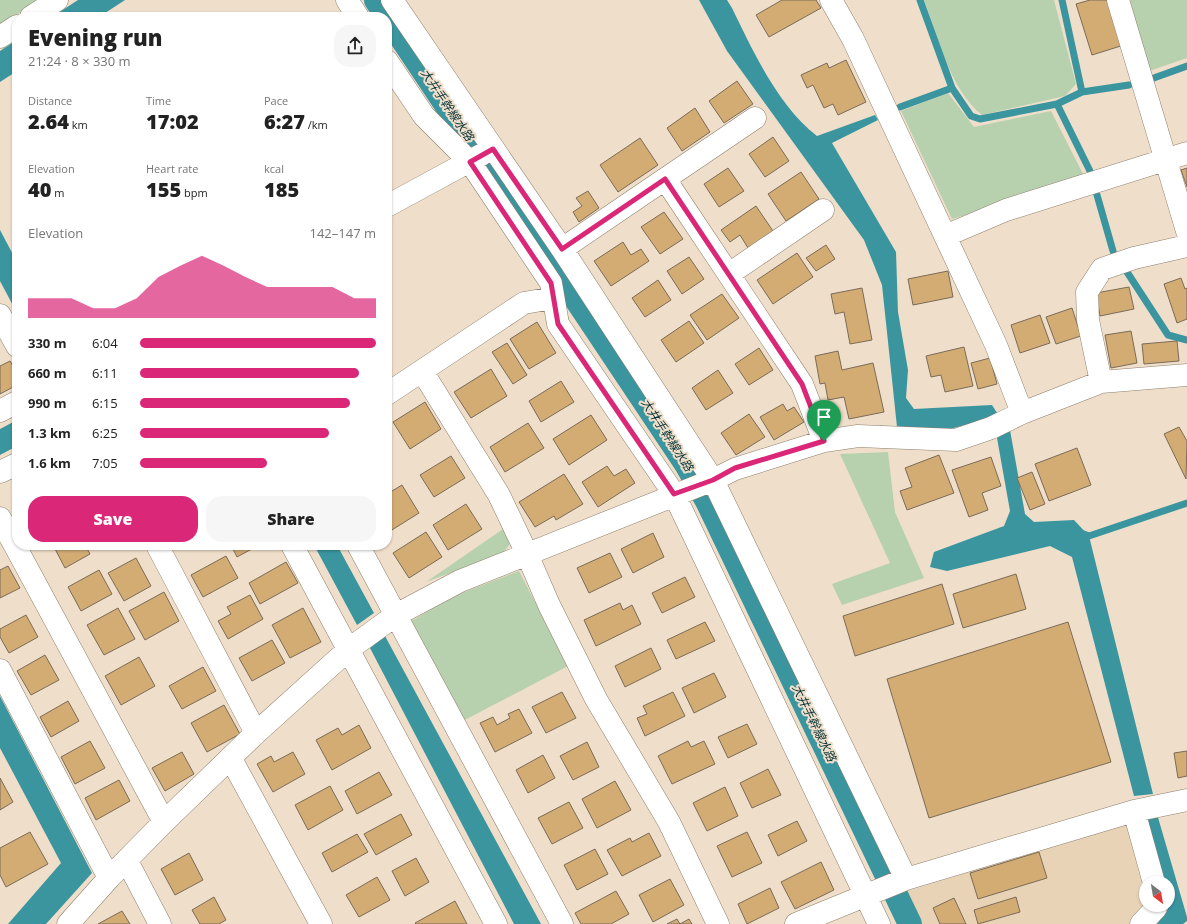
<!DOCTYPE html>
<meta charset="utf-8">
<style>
:root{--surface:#fff;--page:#f6f6f6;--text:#222;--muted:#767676;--accent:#db2777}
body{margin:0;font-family:"Open Sans","Noto Sans JP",sans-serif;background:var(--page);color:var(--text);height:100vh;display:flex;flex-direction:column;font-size:15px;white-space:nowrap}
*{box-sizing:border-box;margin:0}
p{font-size:13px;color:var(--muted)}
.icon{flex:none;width:22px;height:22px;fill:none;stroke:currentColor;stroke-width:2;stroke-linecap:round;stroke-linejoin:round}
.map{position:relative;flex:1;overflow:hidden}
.details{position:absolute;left:12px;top:12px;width:380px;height:538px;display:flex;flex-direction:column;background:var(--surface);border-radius:16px;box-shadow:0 1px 3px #0004}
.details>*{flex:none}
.needle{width:26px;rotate:149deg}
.controls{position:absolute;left:1139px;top:876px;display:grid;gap:8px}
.controls a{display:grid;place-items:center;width:36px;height:36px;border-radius:50%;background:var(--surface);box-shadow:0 1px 3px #0004;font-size:20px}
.pin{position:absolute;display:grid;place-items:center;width:34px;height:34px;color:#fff;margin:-41px -17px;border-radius:50% 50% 50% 0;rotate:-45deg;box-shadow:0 0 4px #0007}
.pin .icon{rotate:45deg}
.round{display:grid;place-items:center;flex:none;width:42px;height:42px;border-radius:16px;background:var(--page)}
.headline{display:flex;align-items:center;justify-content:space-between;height:68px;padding:0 16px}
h1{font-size:22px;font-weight:800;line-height:30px}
.metrics{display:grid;grid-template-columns:repeat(3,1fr);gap:6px;height:68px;padding:4px 16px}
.metrics div{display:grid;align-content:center}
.metrics b{font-size:20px;font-weight:800}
.metrics small{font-size:11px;font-weight:400}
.metrics p{font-size:11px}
.chart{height:112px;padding:8px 16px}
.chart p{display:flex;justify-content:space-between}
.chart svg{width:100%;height:72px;margin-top:4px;fill:var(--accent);opacity:.7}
.button{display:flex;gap:8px;margin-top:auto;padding:8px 16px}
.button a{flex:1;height:46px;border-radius:16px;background:var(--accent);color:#fff;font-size:16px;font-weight:800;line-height:46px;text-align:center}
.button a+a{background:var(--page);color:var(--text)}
ul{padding:0 16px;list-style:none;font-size:13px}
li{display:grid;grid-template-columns:64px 48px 1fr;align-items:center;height:30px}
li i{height:10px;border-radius:5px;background:var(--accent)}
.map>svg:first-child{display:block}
</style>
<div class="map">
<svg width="1187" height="924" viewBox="0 0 1187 924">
<rect width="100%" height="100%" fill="#efdfca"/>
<path fill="#e8d3b7" d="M 1129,822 L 1146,883 L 1147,905 L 1130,924 L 920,924 L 905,892 Z"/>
<path fill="#b7d1af" d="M 0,0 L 40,0 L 0,25 Z
M 924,0 L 1054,0 L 1076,84 L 1065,96 L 982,115 C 949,88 939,38 924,0 Z
M 1130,0 L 1187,0 L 1187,58 L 1149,71 Z
M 948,93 L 974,127 L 1051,111 L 1085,178 L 952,219 L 901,111 Z
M 888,452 L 895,512 L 924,578 L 842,605 L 832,584 L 890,563 L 840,454 Z
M 506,527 L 512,541 L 503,553 L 426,582 Z
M 519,571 L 568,666 L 461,722 L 408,623 L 454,596 Z"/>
<path fill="#3b959f" d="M 78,0 L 125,0 L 99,17 L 52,17 Z
M 699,0 L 727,0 L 732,8 C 753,51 778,106 817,136 L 875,115 L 878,120 L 832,143 L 896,252 L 898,312 L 908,370 L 906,398 L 914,409 L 992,405 L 999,416 L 950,429 L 897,427 L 882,285 L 864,240 L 727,51 Z
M 17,40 L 17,71 L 0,82 L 0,51 Z
M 0,230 L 17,262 L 17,313 L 0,281 Z
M 17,420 L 17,446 L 0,455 L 0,429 Z
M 1010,430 L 1025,514 L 1034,522 L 1074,520 L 1089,536 L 1153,794 L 1134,796 L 1072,557 L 1050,546 L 947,571 L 930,567 L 934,552 L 1004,526 L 1010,511 L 997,438 Z
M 314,545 L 337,545 L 374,613 L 357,625 Z
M 385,636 L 541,924 L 514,924 L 370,648 Z
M 0,696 L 92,873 L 46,924 L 8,924 L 61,863 L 0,748 Z
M 1157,814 L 1187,917 L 1187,921 L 1183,924 L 1157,924 L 1168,909 L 1168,883 L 1161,883 L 1143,818 Z"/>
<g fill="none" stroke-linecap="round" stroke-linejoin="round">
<path stroke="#3b959f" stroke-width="7" d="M 920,0 L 952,88 L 971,116 L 980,119 L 1057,104 L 1090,171
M 1151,79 L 1187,66
M 1082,92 L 1129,85
M 1057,104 L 1082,92 L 1062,0
M 900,107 L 952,88
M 1097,195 L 1113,251
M 1127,272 L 1168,335 L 1187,340
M 1081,533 L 1089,536 L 1187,503"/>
<path stroke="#3b959f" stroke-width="24" d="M 376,0 L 686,464 L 707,501 L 910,924"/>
</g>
<path fill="#d3ac74" stroke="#7a6b58" d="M 782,0 L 816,0 L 821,8 L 769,37 L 756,15 Z
M 1090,0 L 1110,0 L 1124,45 L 1092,55 L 1076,4 Z
M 846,60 L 866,102 L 838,115 L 833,104 L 824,108 L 813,85 L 807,88 L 801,75 L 827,63 L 829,68 Z
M 737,81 L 753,104 L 724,123 L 709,101 Z
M 695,108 L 710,132 L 682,151 L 667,128 Z
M 773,137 L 789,161 L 765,177 L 749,154 Z
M 640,138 L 658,165 L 618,192 L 600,165 Z
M 728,168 L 744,191 L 719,207 L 704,184 Z
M 1187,168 L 1187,187 L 1181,170 Z
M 801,172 L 819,199 L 786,221 L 768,194 Z
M 588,191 L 599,208 L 579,222 L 573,212 L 582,206 L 576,198 Z
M 756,206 L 773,231 L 748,248 L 740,235 L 730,242 L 721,230 Z
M 664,212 L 683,239 L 660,254 L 641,227 Z
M 623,242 L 631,255 L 641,249 L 649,261 L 611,286 L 594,261 Z
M 826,245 L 835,259 L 816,271 L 806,258 Z
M 797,253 L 813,277 L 773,304 L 757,280 Z
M 689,257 L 704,279 L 682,294 L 667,271 Z
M 948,271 L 953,297 L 913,305 L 908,279 Z
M 1181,278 L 1185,289 L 1187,288 L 1187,319 L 1177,323 L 1164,284 Z
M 658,280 L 671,300 L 645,317 L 632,298 Z
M 1129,287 L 1134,309 L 1100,316 L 1096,293 Z
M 862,288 L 872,340 L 850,344 L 844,312 L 835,314 L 831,294 Z
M 722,294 L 739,318 L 707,340 L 690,315 Z
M 1072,308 L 1081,336 L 1056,344 L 1046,317 Z
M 1040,315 L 1050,343 L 1020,353 L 1011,325 Z
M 689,321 L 704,343 L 676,362 L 661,340 Z
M 537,322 L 556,353 L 529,369 L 510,339 Z
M 1131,331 L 1137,363 L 1111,368 L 1105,335 Z
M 1177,341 L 1179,361 L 1144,364 L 1142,344 Z
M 507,343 L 527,375 L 513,384 L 492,352 Z
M 964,347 L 973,386 L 945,392 L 941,375 L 931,377 L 926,356 Z
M 759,348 L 773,370 L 749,385 L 735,364 Z
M 838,351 L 842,370 L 873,363 L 884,412 L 849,419 L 844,397 L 828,400 L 825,383 L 820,384 L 815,356 Z
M 990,358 L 997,384 L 978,389 L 971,363 Z
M 10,361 L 17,373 L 17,385 L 0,394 L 0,366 Z
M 491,369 L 507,396 L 471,418 L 454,392 Z
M 718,370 L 733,393 L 706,410 L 692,388 Z
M 561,381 L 574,402 L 541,422 L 529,401 Z
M 425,402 L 441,429 L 410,449 L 393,422 Z
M 783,404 L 787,411 L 794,407 L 804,422 L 774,440 L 760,417 Z
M 749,414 L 765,437 L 736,455 L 721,433 Z
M 591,415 L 607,440 L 569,465 L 553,439 Z
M 528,423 L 544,448 L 505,472 L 490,447 Z
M 1179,427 L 1187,441 L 1186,479 L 1164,434 Z
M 1077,448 L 1091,485 L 1049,501 L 1035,464 Z
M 939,455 L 954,493 L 907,510 L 900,491 L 912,487 L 905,468 Z
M 451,456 L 465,478 L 434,497 L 420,475 Z
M 991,457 L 1001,486 L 982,493 L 988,510 L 969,517 L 952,470 Z
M 607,466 L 614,476 L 626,469 L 635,483 L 598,507 L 582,482 Z
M 1032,472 L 1045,504 L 1030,510 L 1017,478 Z
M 564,474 L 583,504 L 556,520 L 554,516 L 535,527 L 519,502 Z
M 402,485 L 419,513 L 387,533 L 387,494 Z
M 466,504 L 482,529 L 448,550 L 433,525 Z
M 426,532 L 442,557 L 409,578 L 393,553 Z
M 653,533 L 664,557 L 633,573 L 621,549 Z
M 57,545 L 85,545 L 90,554 L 65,568 L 54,547 Z
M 231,545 L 259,545 L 237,557 Z
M 610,553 L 622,577 L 589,593 L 577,568 Z
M 226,556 L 238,578 L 203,597 L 191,575 Z
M 136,558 L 151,586 L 124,601 L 108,573 Z
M 286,562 L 298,583 L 260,604 L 249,583 Z
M 8,566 L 20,588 L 0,598 L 0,570 Z
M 99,570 L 112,594 L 81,611 L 68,587 Z
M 1016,574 L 1026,609 L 963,628 L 953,594 Z
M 685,577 L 695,597 L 662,613 L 652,593 Z
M 942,584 L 954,624 L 855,656 L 843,616 Z
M 164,592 L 179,621 L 145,640 L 129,611 Z
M 250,595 L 263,619 L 228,639 L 218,621 L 231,614 L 227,607 Z
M 620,603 L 623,610 L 632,605 L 641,624 L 596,646 L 584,620 Z
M 118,608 L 135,639 L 104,655 L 87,625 Z
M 303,608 L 321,642 L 290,658 L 272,625 Z
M 26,615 L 38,637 L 9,653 L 0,637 L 0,629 Z
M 705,622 L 715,641 L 676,659 L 667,640 Z
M 1068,622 L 1111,762 L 929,818 L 887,679 Z
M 272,640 L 285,663 L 252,681 L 239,658 Z
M 651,648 L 661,669 L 625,687 L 615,666 Z
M 45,655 L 59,680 L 31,695 L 17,671 Z
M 139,657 L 155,686 L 121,705 L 105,676 Z
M 203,667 L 216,691 L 182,709 L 169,686 Z
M 714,673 L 726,697 L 694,713 L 682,688 Z
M 562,692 L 576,718 L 546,733 L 532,707 Z
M 673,692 L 685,716 L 645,736 L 637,718 L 647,714 L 643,706 Z
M 68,701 L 79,721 L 51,737 L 40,717 Z
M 224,705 L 240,734 L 207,752 L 191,723 Z
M 519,709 L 532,733 L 495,752 L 480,723 L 493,717 L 497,725 L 510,718 L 508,714 Z
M 747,724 L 757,744 L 728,758 L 718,737 Z
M 359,725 L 371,748 L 332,770 L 316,740 L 338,728 L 342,735 Z
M 90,741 L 105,768 L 75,784 L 61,757 Z
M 688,741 L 691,747 L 704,741 L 715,764 L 672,784 L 658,756 Z
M 587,742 L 599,767 L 573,780 L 560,756 Z
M 1187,751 L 1187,776 L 1178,778 L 1174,753 Z
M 182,752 L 194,774 L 165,791 L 152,768 Z
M 293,752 L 305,774 L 273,792 L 257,764 L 271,756 L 274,762 Z
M 543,755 L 555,778 L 528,793 L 516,770 Z
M 768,769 L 781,795 L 752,808 L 740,783 Z
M 379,772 L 392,795 L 357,814 L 345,791 Z
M 0,778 L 13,802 L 0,810 Z
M 119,780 L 130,801 L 96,820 L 85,798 Z
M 615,781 L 631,810 L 597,828 L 582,799 Z
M 330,786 L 343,810 L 308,830 L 295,805 Z
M 725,787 L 738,816 L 707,831 L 693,803 Z
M 569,802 L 583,828 L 552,844 L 538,818 Z
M 401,814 L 412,835 L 376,855 L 364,834 Z
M 797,821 L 807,841 L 778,856 L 768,835 Z
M 30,832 L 48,864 L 6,887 L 0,875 L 0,848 Z
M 747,832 L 762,863 L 732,877 L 717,846 Z
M 649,833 L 661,856 L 622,876 L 607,850 L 630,838 L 632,842 Z
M 357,834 L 368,852 L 332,872 L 322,853 Z
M 595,849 L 608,874 L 577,890 L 564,865 Z
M 1039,852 L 1047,878 L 978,899 L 970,873 Z
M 189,853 L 203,880 L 175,895 L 161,869 Z
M 416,858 L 429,882 L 405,896 L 392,871 Z
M 821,862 L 834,890 L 795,909 L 781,882 Z
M 377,877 L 390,900 L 359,917 L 346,895 Z
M 670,879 L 684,905 L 653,922 L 639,895 Z
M 770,888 L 779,908 L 747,924 L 738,904 Z
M 616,891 L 629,914 L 611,924 L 581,924 L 575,913 Z
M 214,897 L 226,920 L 219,924 L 200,924 L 192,910 Z
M 1016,897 L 1020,912 L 978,924 L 974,910 Z
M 954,898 L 966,924 L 940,924 L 933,908 Z
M 455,901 L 467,924 L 416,924 L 415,923 Z
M 122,911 L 130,924 L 98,924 Z
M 677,919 L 680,924 L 689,919 L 692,924 L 667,924 Z"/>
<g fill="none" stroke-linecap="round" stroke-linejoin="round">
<defs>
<path id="minor" d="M 347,0 L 358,17
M 392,0 L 562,249 L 713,480 L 906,879
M 831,0 L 853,39 L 996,345 L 1022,413
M 1118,0 L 1187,231
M 31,17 L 57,0
M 0,37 L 17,26
M 387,61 L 424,116 L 470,162 L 551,283 L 558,324 L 674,494 L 879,924
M 665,179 L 755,118
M 387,206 L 481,155
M 945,236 L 1006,210 L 1187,153
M 562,249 L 665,179 L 802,384 L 824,441
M 729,274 L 823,210
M 0,315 L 17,346
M 422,371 L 499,495 L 527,554 L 549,605 L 596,699 L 669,822 L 718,924
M 1101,382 L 1088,320 L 1087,292 L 1102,269 L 1134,258 L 1187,246
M 387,394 L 524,303 L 553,298
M 0,411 L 17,402
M 0,472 L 17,464
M 0,518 L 164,822
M 157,545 L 256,733
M 292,545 L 496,924
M 358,545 L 562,924
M 0,670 L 109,878
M 231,759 L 321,924
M 1134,811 L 1154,883
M 127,861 L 160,924
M 68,924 L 109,878 L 164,822 L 256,733 L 349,649 L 396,615 L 460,581 L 713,480 L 735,469 L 824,441 L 858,436 L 956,440 L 991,428 L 1022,413 L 1101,382 L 1187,375
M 796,924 L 906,879 L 1134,811 L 1187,800
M 1141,924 L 1156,908 L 1156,905"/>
</defs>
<use href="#minor" stroke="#8e7f6c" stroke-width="23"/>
<use href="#minor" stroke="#fff" stroke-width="22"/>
</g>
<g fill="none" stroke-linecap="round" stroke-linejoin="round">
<defs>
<path id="route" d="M 493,149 L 562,249 L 665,179 L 802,384 L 824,441 L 735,468 L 713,480 L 674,494 L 558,324 L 551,283 L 470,162 Z"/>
</defs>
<use href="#route" stroke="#fff" stroke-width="8"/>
<use href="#route" stroke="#db2777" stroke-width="5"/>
</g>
<g text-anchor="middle" stroke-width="4" stroke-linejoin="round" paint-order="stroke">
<g font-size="12" font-style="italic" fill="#09353a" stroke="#efdfca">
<text transform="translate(447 105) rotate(56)" y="4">大井手幹線水路</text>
<text transform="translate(667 435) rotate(57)" y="4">大井手幹線水路</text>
<text transform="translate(814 723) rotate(64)" y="4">大井手幹線水路</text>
</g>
</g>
</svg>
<div class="controls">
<a><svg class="needle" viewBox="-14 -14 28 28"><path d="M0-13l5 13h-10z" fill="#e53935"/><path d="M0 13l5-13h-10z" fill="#767676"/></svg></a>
</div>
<div class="pin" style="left:824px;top:441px;background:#1e9e55"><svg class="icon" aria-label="arrive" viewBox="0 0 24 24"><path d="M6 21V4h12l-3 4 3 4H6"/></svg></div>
<section class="details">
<div class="headline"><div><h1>Evening run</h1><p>21:24 · 8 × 330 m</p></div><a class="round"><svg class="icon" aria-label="share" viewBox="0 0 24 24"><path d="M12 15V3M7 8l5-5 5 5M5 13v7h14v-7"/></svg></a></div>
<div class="metrics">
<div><p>Distance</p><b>2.64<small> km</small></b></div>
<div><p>Time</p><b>17:02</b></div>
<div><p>Pace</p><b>6:27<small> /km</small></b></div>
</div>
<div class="metrics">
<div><p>Elevation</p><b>40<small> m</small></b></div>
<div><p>Heart rate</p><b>155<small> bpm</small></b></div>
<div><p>kcal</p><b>185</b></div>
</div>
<div class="chart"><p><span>Elevation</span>142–147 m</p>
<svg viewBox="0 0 160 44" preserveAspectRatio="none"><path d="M0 44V32L10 32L20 32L30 38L40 38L50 32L60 19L70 12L80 6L90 12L100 19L110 25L120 25L130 25L140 25L150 32L160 32V44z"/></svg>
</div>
<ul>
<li><b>330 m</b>6:04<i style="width:100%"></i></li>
<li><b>660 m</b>6:11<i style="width:93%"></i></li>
<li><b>990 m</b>6:15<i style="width:89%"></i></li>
<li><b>1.3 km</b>6:25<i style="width:80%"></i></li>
<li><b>1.6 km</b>7:05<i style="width:54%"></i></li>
</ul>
<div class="button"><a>Save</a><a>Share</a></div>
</section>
</div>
